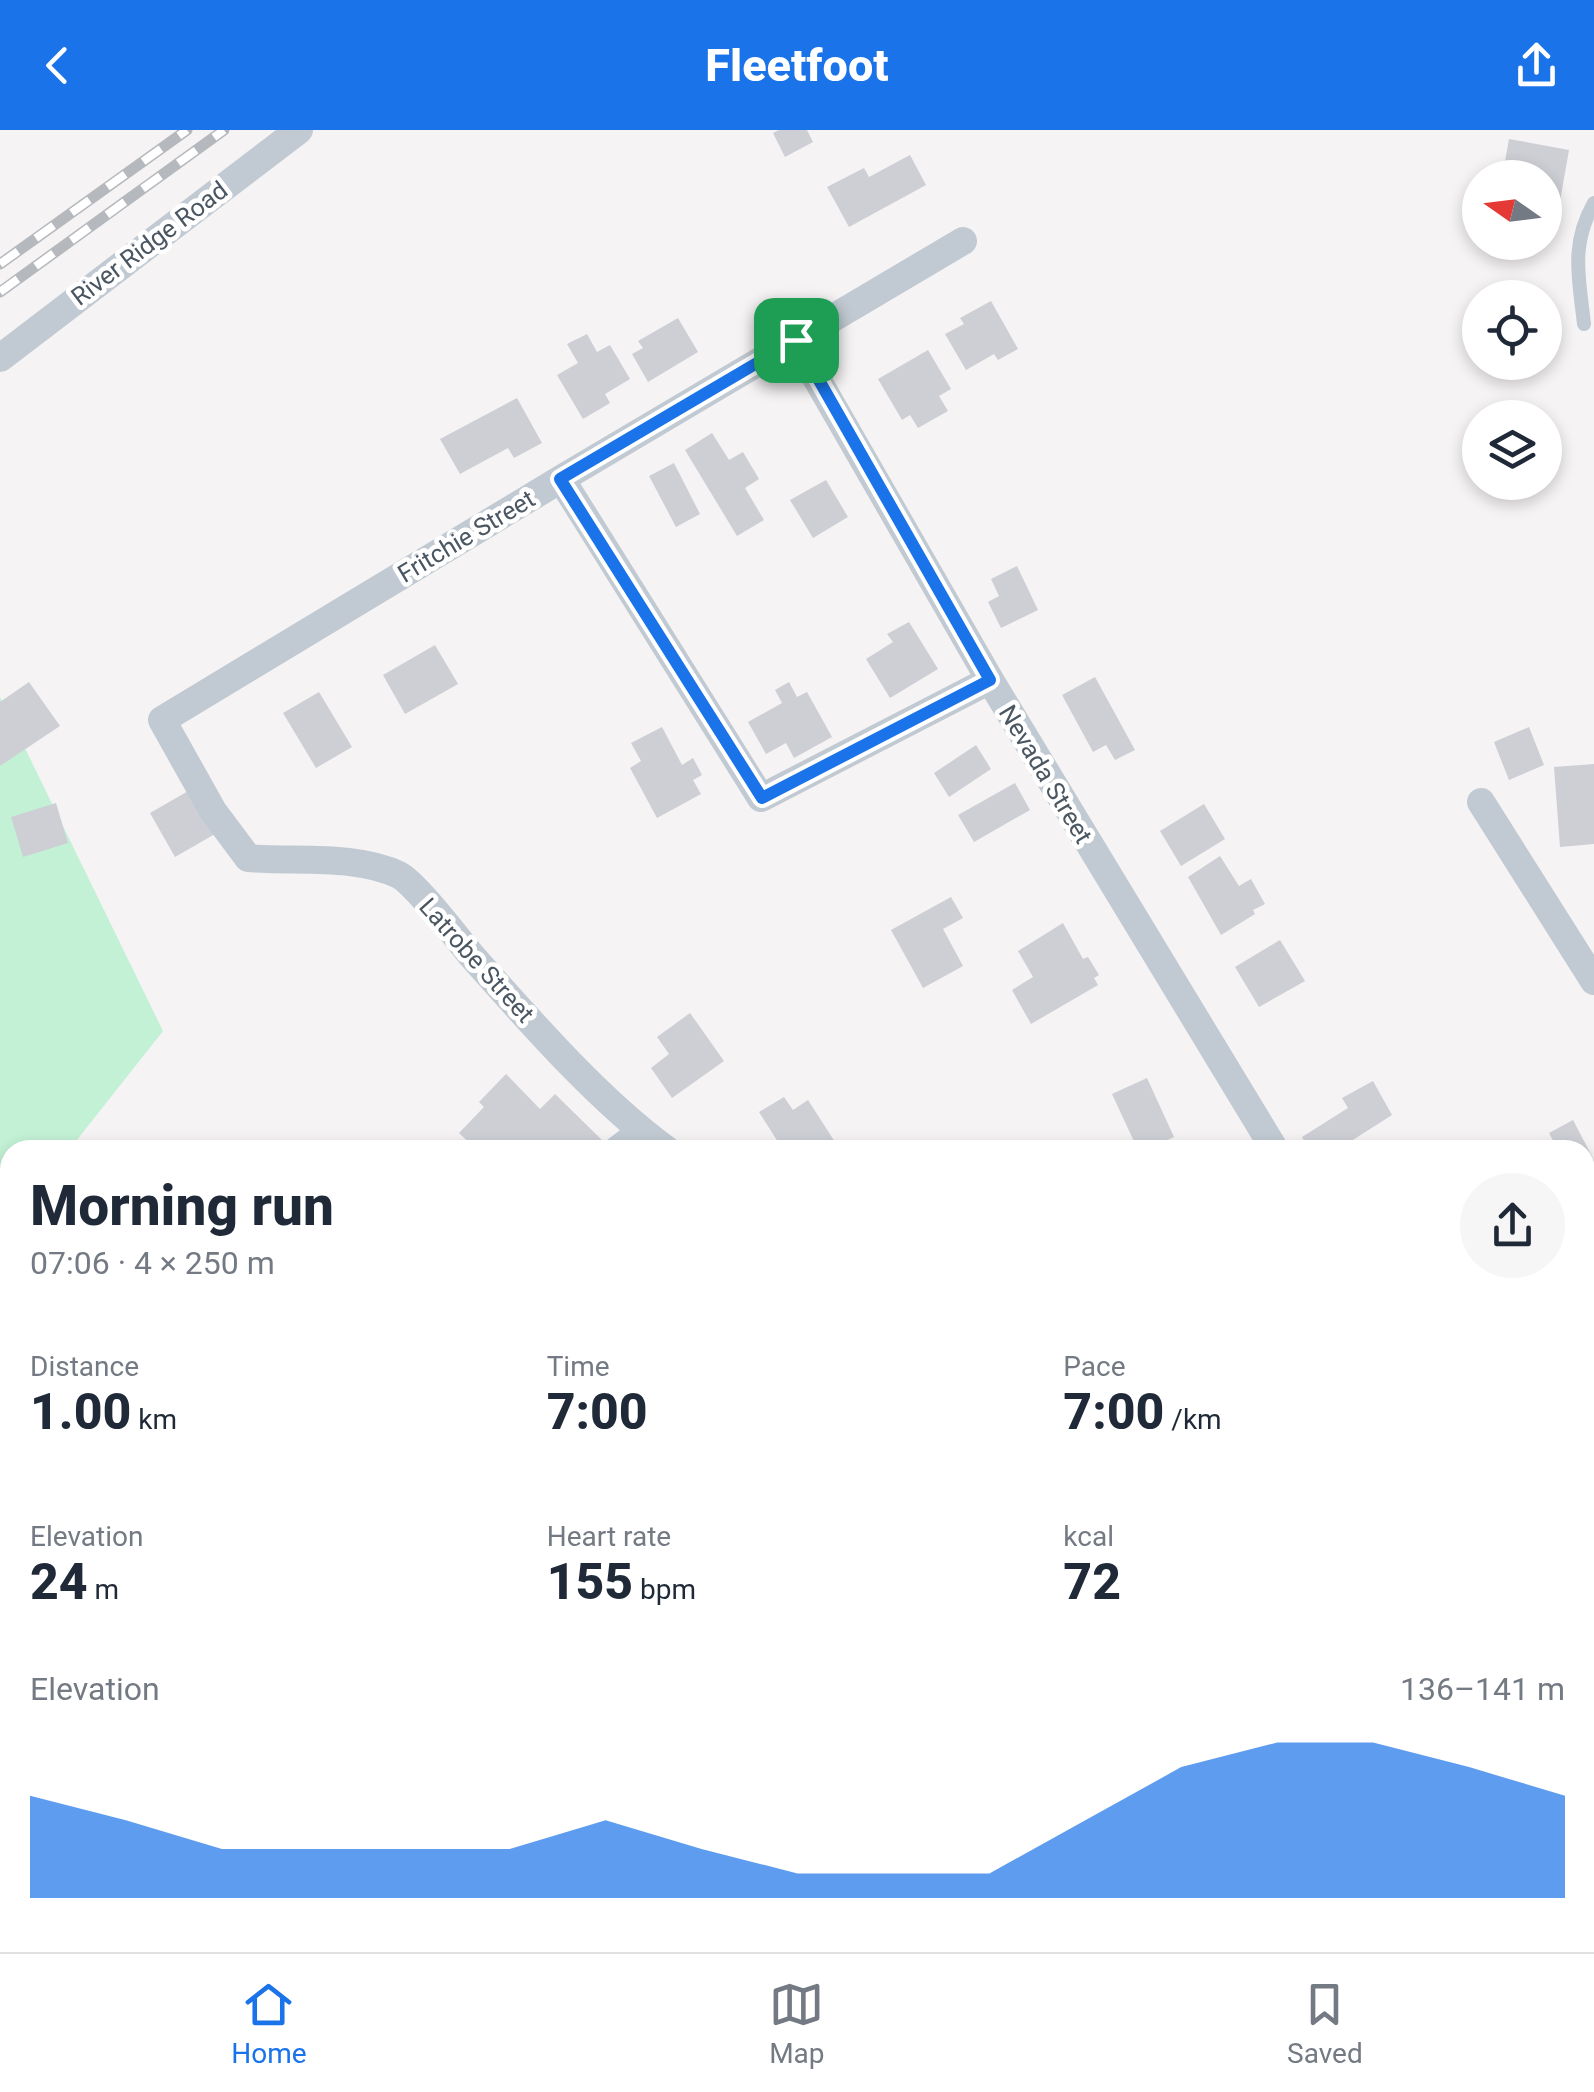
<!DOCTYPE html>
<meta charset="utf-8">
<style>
:root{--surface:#fff;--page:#f6f6f7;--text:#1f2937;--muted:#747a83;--line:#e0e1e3;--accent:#1a73e8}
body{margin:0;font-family:Roboto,sans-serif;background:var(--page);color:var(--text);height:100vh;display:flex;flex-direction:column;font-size:38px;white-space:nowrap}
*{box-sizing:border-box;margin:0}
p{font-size:32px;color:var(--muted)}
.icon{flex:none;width:55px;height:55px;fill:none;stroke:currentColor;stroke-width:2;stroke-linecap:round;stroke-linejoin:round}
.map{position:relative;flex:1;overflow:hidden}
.drawer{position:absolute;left:0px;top:1010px;width:1595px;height:812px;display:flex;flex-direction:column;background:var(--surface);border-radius:30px 30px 0 0;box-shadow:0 5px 15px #0003}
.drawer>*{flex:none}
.needle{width:65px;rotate:284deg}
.tools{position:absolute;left:1462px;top:30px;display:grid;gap:20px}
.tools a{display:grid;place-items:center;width:100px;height:100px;border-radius:50%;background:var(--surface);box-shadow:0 5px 15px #0003;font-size:50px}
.pin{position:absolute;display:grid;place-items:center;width:85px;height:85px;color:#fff;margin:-42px;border-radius:20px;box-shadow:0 5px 15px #0006}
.round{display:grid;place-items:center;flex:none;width:105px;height:105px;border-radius:52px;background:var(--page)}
.headline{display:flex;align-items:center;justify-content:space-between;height:170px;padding:0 30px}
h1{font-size:55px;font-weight:800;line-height:75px}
.figures{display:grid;grid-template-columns:repeat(3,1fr);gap:15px;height:170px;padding:10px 30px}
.figures div{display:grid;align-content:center}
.figures b{font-size:50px;font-weight:800}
.figures small{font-size:28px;font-weight:400}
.figures p{font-size:28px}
.chart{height:280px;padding:20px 30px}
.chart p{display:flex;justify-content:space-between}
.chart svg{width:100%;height:180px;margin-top:10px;fill:var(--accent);opacity:.7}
header{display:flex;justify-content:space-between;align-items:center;height:130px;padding:0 30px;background:var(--accent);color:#fff;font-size:45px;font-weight:800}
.menu{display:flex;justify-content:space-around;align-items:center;height:140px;border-top:2px solid var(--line);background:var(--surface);font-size:28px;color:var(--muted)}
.menu a{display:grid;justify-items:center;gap:5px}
.menu .on{color:var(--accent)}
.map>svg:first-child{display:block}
</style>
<header><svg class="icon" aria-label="back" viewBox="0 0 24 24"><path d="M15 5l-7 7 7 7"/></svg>Fleetfoot<svg class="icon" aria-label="share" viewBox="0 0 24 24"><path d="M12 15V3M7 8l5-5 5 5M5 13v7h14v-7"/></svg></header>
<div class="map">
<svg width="1594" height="1822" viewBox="0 0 1594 1822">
<rect width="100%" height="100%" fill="#f5f3f3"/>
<path fill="#c3f1d5" d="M 0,567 L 163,901 L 69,1020 L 10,1020 L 10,1734 L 0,1722 Z
M 1594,1525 L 1594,1822 L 82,1822 L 74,1813 L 1585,1812 L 1585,1528 Z"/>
<path fill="#cdcfd5" d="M 779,0 L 807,0 L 813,12 L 785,27 L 773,3 Z
M 1509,9 L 1569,20 L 1556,94 L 1545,92 L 1545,48 L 1502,48 Z
M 910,25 L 926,55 L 849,97 L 827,57 L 864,38 L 869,47 Z
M 991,171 L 1018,219 L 998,230 L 994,224 L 966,240 L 945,204 L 964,194 L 960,188 Z
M 678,188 L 698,222 L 648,252 L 632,224 L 643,218 L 638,211 Z
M 587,204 L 597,222 L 610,215 L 630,249 L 605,264 L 610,273 L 583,289 L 557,245 L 578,233 L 567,214 Z
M 928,220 L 951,259 L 939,266 L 948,281 L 918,298 L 910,285 L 902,290 L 878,249 Z
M 517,268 L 542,313 L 514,328 L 508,318 L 460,344 L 440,309 Z
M 712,303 L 729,330 L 743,322 L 759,349 L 745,358 L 764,390 L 737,406 L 685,320 Z
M 674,333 L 700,384 L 676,397 L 649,346 Z
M 826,350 L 848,387 L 813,408 L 790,370 Z
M 1017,436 L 1038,480 L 1001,498 L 988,472 L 999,466 L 991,449 Z
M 909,492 L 938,539 L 890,568 L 866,529 L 893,512 L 887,504 Z
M 435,515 L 458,554 L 405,584 L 383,545 Z
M 1095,547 L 1135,620 L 1115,630 L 1106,615 L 1093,622 L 1062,565 Z
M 29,552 L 60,596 L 0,636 L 0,572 Z
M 789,552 L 797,567 L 807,562 L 832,607 L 794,628 L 786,613 L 766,624 L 748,592 L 782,573 L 775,560 Z
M 319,562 L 352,617 L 316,638 L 283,583 Z
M 662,597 L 682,635 L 693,628 L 702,645 L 693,650 L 701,664 L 657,688 L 630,638 L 641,631 L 631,613 Z
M 1529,597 L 1544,635 L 1509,650 L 1494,612 Z
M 976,615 L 991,639 L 949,667 L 934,643 Z
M 1594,634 L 1594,714 L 1560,717 L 1554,637 Z
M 1015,653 L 1030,680 L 974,712 L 958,685 Z
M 190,660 L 215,704 L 175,727 L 150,683 Z
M 56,673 L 68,713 L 23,727 L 11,687 Z
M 1204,674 L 1225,709 L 1181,736 L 1160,701 Z
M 1220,726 L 1239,756 L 1251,749 L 1265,774 L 1253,780 L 1255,784 L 1221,805 L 1188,747 Z
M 951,767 L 963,788 L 943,799 L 963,836 L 923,858 L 891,800 Z
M 1063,793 L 1083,829 L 1088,827 L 1099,845 L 1094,848 L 1098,855 L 1031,894 L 1012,860 L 1033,847 L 1018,821 Z
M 1280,810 L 1305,851 L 1259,877 L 1235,837 Z
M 690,883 L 724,931 L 672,968 L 651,938 L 669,924 L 657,907 Z
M 506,944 L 540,979 L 555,964 L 605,1013 L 599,1020 L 477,1020 L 459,1003 L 484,977 L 479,972 Z
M 1147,948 L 1174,1007 L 1146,1020 L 1138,1020 L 1112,964 Z
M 1373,951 L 1392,985 L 1337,1020 L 1309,1020 L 1302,1007 L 1348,978 L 1342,968 Z
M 784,967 L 793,980 L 808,970 L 835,1012 L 821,1020 L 783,1020 L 759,982 Z
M 1573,990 L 1594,1030 L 1594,1049 L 1585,1054 L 1585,1020 L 1558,1020 L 1549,1003 Z
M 1594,1240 L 1594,1292 L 1585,1293 L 1585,1242 Z"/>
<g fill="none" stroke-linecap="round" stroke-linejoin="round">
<path stroke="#c1cad2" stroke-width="14" d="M 1584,194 C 1579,148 1570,115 1594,73"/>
<path stroke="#c1cad2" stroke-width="28" d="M 795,211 L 990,550 L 1275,1020
M 0,228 L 299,0
M 561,349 L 761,668 L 990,550
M 1481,672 L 1594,851
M 617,1020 L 641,1002
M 667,1020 C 599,971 527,888 471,825 C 456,807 416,754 399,745 C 356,724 296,732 248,728 L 213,681 L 162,590 L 561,349 L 963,111
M 1585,1163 L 1594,1161"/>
<defs>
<path id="rail" d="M 0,134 L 187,0
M 0,162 L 224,0"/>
</defs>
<use href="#rail" stroke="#b5b8bd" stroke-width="11"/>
<use href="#rail" stroke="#fff" stroke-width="8" stroke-dasharray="22" stroke-linecap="butt"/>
</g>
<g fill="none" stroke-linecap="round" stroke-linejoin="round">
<defs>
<path id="route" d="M 796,210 L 990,550 L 762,668 L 560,349 Z"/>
</defs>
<use href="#route" stroke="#fff" stroke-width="20"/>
<use href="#route" stroke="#1a73e8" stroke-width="12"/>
</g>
<g text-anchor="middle" stroke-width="9" stroke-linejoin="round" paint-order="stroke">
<g font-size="25" fill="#4a5661" stroke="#fff">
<text transform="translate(149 113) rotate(-37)" y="9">River Ridge Road</text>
<text transform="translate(466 406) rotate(-31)" y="9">Fritchie Street</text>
<text transform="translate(1046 644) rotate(59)" y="9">Nevada Street</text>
<text transform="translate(477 830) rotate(48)" y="9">Latrobe Street</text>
</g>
</g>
</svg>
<div class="tools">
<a><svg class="needle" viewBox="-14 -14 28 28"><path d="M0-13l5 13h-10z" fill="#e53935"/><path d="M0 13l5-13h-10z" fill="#747a83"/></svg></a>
<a><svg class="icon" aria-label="locate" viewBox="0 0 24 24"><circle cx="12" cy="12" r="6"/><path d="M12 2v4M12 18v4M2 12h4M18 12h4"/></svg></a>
<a><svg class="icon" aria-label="layers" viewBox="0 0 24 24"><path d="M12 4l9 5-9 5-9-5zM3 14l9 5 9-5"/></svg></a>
</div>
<div class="pin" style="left:796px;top:210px;background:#1e9e55"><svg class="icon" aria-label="arrive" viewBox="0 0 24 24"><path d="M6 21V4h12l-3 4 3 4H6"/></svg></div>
<section class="drawer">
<div class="headline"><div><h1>Morning run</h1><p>07:06 · 4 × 250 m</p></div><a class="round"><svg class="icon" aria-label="share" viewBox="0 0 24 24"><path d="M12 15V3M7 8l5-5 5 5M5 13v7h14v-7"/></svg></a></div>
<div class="figures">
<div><p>Distance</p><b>1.00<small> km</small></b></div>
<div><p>Time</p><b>7:00</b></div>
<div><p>Pace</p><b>7:00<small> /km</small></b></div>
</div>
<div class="figures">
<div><p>Elevation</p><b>24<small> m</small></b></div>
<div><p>Heart rate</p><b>155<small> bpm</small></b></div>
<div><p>kcal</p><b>72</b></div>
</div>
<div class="chart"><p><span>Elevation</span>136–141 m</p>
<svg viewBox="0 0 160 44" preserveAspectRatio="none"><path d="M0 44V19L10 25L20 32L30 32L40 32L50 32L60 25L70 32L80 38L90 38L100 38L110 25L120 12L130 6L140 6L150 12L160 19V44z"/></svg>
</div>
</section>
</div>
<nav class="menu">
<a class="on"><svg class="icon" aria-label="home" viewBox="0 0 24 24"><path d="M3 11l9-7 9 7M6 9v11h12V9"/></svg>Home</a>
<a><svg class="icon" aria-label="map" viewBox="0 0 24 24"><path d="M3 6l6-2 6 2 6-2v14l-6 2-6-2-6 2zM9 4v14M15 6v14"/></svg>Map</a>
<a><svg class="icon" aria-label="saved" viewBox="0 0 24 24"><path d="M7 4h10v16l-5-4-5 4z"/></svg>Saved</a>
</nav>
